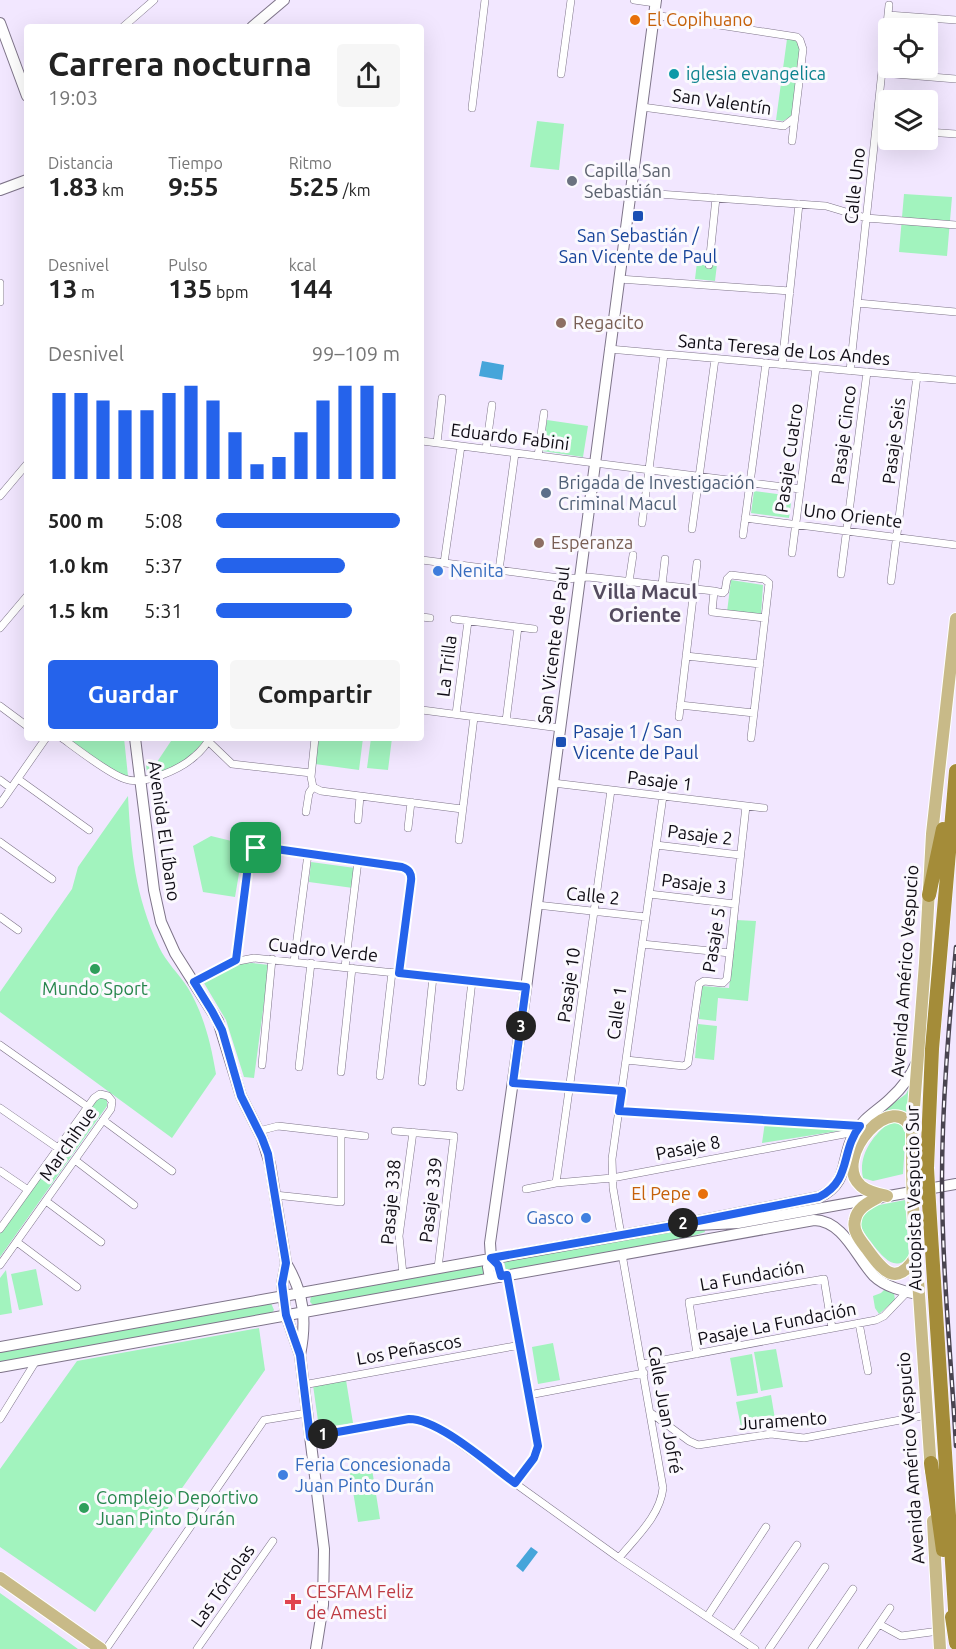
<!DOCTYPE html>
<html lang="es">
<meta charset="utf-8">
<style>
:root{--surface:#fff;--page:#f6f6f6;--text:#222;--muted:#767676;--accent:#2563eb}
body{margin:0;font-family:Ubuntu,sans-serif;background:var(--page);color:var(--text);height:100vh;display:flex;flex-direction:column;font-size:22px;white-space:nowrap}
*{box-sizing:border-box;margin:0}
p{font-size:20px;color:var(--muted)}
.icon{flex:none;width:33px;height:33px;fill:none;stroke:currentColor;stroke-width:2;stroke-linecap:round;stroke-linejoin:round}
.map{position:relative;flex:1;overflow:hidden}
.details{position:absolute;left:24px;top:24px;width:400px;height:717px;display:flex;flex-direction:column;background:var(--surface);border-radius:6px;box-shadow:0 6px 24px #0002}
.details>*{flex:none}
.fabs{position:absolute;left:878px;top:18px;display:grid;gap:12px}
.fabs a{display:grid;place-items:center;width:60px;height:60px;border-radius:6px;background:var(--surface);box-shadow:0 6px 24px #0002;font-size:30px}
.pin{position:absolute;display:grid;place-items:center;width:51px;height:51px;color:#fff;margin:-26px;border-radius:12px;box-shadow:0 3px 9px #0006}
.km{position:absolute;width:30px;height:30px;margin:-15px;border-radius:50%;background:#222;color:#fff;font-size:16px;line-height:30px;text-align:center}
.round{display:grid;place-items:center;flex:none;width:63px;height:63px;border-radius:6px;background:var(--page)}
.overview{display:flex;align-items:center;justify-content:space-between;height:102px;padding:0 24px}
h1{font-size:33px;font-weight:600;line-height:45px}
.stats{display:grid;grid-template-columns:repeat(3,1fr);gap:9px;height:102px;padding:6px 24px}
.stats div{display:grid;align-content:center}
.stats b{font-size:26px;font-weight:600}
.stats small{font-size:16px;font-weight:400}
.stats p{font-size:16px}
.chart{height:168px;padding:12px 24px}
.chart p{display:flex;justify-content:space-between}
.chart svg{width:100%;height:108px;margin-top:6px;stroke:var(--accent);stroke-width:6}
.cta{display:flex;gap:12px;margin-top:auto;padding:12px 24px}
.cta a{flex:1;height:69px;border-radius:6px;background:var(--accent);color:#fff;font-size:24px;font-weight:600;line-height:69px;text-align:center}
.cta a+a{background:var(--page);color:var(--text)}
ul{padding:0 24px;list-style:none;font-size:20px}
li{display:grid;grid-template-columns:96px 72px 1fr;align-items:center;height:45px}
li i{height:15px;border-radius:8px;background:var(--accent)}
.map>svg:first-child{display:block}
</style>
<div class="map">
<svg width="956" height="1649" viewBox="0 0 956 1649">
<rect width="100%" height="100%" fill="#f2e7ff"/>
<path fill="#a2f3be" d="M 787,39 L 795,40 L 800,44 L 793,115 L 783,121 L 776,120 Z
M 537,121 L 564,124 L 559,170 L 530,167 Z
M 904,194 L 952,197 L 947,256 L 899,252 Z
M 698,254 L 718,256 L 715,281 L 695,279 Z
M 547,420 L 588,426 L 583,457 L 542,451 Z
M 754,491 L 792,496 L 789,518 L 751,513 Z
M 731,580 L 763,585 L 761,615 L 727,612 Z
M 66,738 L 124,738 L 128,776 L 122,777 Z
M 173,738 L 206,738 C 196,754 167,777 147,773 L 146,765 L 157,762 Z
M 319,738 L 363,738 L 359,770 L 315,764 Z
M 371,738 L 392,738 L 388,770 L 367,768 Z
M 128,796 C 131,853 135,895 159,947 C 166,962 179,974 188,988 C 204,1015 211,1044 216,1074 L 172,1138 L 0,1012 L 0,992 L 72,889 L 78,867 Z
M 211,836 L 244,844 L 235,897 L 203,892 L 193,846 Z
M 311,862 L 355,868 L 353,888 L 309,882 Z
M 736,920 L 756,921 L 748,1001 L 718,998 L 716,1021 L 699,1019 L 702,986 L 729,988 Z
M 253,963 L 269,965 L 254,1078 L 244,1077 L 226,1020 L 204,983 L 207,977 L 234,964 Z
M 698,1024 L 717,1026 L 714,1060 L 695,1058 Z
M 911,1084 L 909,1116 L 884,1116 L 880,1113 L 906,1094 Z
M 101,1096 L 107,1100 L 107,1106 L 0,1257 L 0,1233 L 97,1099 Z
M 765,1122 L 845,1130 L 762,1143 Z
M 900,1122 L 906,1126 L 903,1174 L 873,1181 L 863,1178 C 858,1156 872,1136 889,1123 Z
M 905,1200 L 909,1257 C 895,1272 884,1258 874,1246 C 870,1240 863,1233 861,1226 C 861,1222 862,1219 862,1216 L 869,1207 Z
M 704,1228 L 705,1232 L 680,1240 L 506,1271 L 504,1261 L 677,1229 Z
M 483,1265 L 484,1275 L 313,1305 L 310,1302 L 311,1296 Z
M 36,1269 L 43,1305 L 19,1310 L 11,1274 Z
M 6,1270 L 12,1313 L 0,1315 L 0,1278 Z
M 885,1289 L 894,1293 L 895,1300 L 879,1314 L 875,1308 L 873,1296 L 881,1293 Z
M 271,1303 L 274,1310 L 271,1314 L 0,1363 L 0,1352 Z
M 259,1328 L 265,1370 L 95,1612 L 0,1547 L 0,1469 L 77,1361 Z
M 553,1343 L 560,1380 L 538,1384 L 532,1347 Z
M 776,1349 L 783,1387 L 761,1391 L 754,1352 Z
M 752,1354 L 758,1393 L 737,1396 L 730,1358 Z
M 346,1380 L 353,1423 L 319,1428 L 313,1385 Z
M 771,1395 L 776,1425 L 742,1432 L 736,1402 Z
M 372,1469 L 380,1519 L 358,1522 L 350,1473 Z
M 0,1593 L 78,1649 L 0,1649 Z"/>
<path fill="#46a5da" d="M 482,361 L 504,365 L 502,380 L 479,376 Z
M 531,1547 L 538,1552 L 523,1572 L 516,1566 Z"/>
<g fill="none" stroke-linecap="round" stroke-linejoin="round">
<defs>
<path id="street" d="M 634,0 L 655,3
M 654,15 L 797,37 L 800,40 L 803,49 L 792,141
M 888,15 L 956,20
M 123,27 L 154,0
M 882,73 L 956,79
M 561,74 L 571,0
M 642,107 L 784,126 L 794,118
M 472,108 L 485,0
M 876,128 L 888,129
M 927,132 L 956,134
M 630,192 L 826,206 L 866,218 L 956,225
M 709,265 L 716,198
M 619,279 L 790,291
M 0,283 L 0,302
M 857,303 L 956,312
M 609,349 L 956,380
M 782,365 L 799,204
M 850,371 L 889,5
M 422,441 L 800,489
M 437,443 L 442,398
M 486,449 L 492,405
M 538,456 L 544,413
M 0,496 L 27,464
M 745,518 L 956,545
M 642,523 L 664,354
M 692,529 L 715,359
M 743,535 L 766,363
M 792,553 L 816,368
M 422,560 L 567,579 L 588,577 L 714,591 L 712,612 L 765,618
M 444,563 L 461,446
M 499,570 L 515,453
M 841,574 L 867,372
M 891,581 L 917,376
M 629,582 L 633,555
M 662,585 L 665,559
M 714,591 L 723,593 L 725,591 L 727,579 L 731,575 L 764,579 L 769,583 L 751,738
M 422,617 L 430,618
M 454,619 L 534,629
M 0,628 L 27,596
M 686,656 L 760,664
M 680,705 L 754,713
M 0,706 L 27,726
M 422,710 L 560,728
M 456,714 L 468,621
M 679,717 L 697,563
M 506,721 L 518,627
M 62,738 C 77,749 109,774 125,779 C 144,786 181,769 195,756 C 201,751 206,745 210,738
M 208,741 L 232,764 L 311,773
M 18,779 L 89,830
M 0,780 L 11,788
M 553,783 L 764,808
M 313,787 L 321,791 L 462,809
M 0,804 L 46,738
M 306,812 L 309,793 L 313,787 L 311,777 L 315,738
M 358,820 L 360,796
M 408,828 L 411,802
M 459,840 L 474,717
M 0,842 L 52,879
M 656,845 L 740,855
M 649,894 L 735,904
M 537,905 L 646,917
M 0,917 L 18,930
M 642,944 L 730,953
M 236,960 L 249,858 L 253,850 L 262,847 L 402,867 C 409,869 412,874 411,881 L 399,973
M 294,962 L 308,854
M 345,967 L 358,861
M 193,982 L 228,963 L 254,958 L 526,987
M 0,1045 L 88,1107
M 626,1060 L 684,1066 L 688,1063 L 699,984 L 704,981 L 723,983 L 727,979 L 746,806
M 262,1065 L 272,959
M 299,1067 L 311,963
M 341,1072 L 352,968
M 380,1076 L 392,972
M 422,1082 L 433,977
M 513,1083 L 622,1091
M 460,1087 L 472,981
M 0,1108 L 58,1148
M 619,1111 L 860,1126
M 103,1120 L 172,1171
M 259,1131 L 278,1126 L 365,1136
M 395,1131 L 454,1136 L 438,1268
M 75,1160 L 134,1205
M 0,1171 L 28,1190
M 556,1183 L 611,790
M 526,1189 L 556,1183 L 612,1178 L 855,1132
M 275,1195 L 341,1202 L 341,1134
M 46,1201 L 101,1242
M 0,1229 L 94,1098 L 100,1094 L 108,1096 L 112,1101 L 111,1109 L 0,1265
M 621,1235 L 613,1188 L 612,1159 L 663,796
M 17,1242 L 77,1287
M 403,1274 L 399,1236 L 413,1132
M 507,1275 L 538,1446 L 534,1458 L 515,1483
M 859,1323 L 868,1371
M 697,1354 L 689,1302 L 824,1279 L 832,1328
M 642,1364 L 876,1320 L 884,1316 L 907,1292
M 303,1385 L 520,1345
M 529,1395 L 644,1373
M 651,1413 L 689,1441 L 698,1445 L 771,1434 L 804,1438 L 927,1415
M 0,1419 L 36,1361
M 310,1437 L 409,1420 L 422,1420 L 431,1423 L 619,1558 L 755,1649
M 619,1558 C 636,1537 660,1516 663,1488 L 622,1254
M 707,1617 L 766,1527
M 879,1624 L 901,1636 L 939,1631
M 735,1635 L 797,1545
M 106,1649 L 264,1420 L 307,1413
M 197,1649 L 273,1541
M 769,1649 L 825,1567
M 812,1649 L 853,1589
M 862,1649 L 890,1608"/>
<path id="secondary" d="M 0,23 L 27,96
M 252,27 L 284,0
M 0,190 L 27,180
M 135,738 L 154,890 L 161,922 L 175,953 L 218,1021 L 241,1096 L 262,1138 L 270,1164 L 286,1263 L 282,1284 L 286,1315 L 300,1355 L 324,1549 L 323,1605 L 316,1649
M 697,1225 L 738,1223 L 956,1184
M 286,1263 C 304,1293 307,1320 300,1355
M 490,1278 L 488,1267 L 491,1258 L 490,1243 L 525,996 L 656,0
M 0,1347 L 673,1226 L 819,1197 C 850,1183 840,1159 854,1134 C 863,1118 879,1110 891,1098 C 902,1088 910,1077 916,1064
M 0,1367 L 814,1220 C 844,1221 856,1257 874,1276 C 884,1286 904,1292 918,1294"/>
<path id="primary" d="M 912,1171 L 912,1134 L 925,963 L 932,834 L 956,619
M 887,1196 C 878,1194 868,1192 861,1186 C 829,1158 897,1085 912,1131
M 877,1198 C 868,1203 857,1208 855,1220 C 852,1231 861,1241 867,1249 C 882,1270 896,1288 915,1258
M 913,1206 L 931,1471
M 933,1521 L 940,1649
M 0,1578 L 101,1649"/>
<path id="highway" d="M 929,895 L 943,829
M 927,1168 L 932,1049 L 956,771
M 929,1203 L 956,1625
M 931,1463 L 943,1550
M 952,1617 L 956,1643"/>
</defs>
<use href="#street" stroke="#7e7489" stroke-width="8"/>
<use href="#secondary" stroke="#7e7489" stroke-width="12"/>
<use href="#primary" stroke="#fff" stroke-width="14"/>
<use href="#highway" stroke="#fff" stroke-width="15"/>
<use href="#street" stroke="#fff" stroke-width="7"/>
<use href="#secondary" stroke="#fff" stroke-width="10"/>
<use href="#primary" stroke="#c8ba88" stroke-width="12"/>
<use href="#highway" stroke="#a48c39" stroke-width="14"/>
<defs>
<path id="rail" d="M 956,947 C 949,1025 942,1103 942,1180 C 942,1269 951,1357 956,1446"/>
</defs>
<use href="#rail" stroke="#494450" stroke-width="4.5"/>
<use href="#rail" stroke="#fbf9fe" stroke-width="2" stroke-dasharray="7" stroke-linecap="butt"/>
<defs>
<path id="primary-bridge" d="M 912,1171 L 913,1206"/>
<path id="highway-bridge" d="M 927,1168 L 929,1203"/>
</defs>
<use href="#primary-bridge" stroke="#fff" stroke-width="14" stroke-linecap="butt"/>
<use href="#highway-bridge" stroke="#fff" stroke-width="15" stroke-linecap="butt"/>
<use href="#primary-bridge" stroke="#c8ba88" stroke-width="12"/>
<use href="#highway-bridge" stroke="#a48c39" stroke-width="14"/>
</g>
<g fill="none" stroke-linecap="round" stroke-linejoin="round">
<defs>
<path id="route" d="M 262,847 L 402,867 C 409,869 412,874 411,881 L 399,973 L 526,987 L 513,1083 L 622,1091 L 619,1111 L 860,1126 C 840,1151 852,1181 819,1197 L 673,1226 L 491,1258 L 498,1265 L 501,1276 L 507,1275 L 538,1446 L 534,1458 L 515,1483 C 490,1465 439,1419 409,1419 L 310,1437 L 300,1355 L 286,1315 L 282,1284 L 286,1263 L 268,1154 L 262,1138 L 241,1096 L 222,1030 L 212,1011 L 194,982 L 236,960 L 249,858 L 253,850 Z"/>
</defs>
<use href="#route" stroke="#fff" stroke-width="12"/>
<use href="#route" stroke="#2563eb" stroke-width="8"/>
</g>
<g fill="#e8710a" stroke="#fbf9fe" stroke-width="2">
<circle cx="635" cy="20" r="6"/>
<circle cx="703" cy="1194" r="6"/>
</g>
<circle fill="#0f9aa8" stroke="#fbf9fe" stroke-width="2" cx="674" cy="74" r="6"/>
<circle fill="#6b7280" stroke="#fbf9fe" stroke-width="2" cx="572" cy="181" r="6"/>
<g fill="#1a4fb4" stroke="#fbf9fe" stroke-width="2">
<rect x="632" y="210" width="12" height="12" rx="3"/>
<rect x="555" y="736" width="12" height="12" rx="3"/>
</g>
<g fill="#8d6e63" stroke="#fbf9fe" stroke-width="2">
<circle cx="561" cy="323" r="6"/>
<circle cx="539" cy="543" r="6"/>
</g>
<circle fill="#5c6f8a" stroke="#fbf9fe" stroke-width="2" cx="546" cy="493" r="6"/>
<g fill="#3f7fe0" stroke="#fbf9fe" stroke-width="2">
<circle cx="438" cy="571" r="6"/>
<circle cx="586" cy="1218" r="6"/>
<circle cx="283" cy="1475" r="6"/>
</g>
<g fill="#2e9e5b" stroke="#fbf9fe" stroke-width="2">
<circle cx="95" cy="969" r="6"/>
<circle cx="84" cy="1508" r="6"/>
</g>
<path fill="#e0444e" stroke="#fbf9fe" stroke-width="2" d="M290 1593h6v6h6v6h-6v6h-6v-6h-6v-6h6z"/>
<g text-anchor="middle" stroke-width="6" stroke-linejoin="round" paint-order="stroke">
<g font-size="18" fill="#c56008" stroke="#fbf9fe" text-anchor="start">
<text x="647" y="26">El Copihuano</text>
<text x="691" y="1200" text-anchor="end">El Pepe</text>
</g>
<g font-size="18" fill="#0d838f" stroke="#fbf9fe" text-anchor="start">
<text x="686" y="80">iglesia evangelica</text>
</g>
<g font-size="18" fill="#0f0c14" stroke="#fbf9fe">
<text transform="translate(722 102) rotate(8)" y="6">San Valentín</text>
<text transform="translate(855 186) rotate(-84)" y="6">Calle Uno</text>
<text transform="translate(784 350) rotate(5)" y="6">Santa Teresa de Los Andes</text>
<text transform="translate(844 435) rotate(-83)" y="6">Pasaje Cinco</text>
<text transform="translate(510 437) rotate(7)" y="6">Eduardo Fabini</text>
<text transform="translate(894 441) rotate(-83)" y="6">Pasaje Seis</text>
<text transform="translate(789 458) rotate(-82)" y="6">Pasaje Cuatro</text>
<text transform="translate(853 516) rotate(7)" y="6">Uno Oriente</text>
<text transform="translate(554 645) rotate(-83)" y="6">San Vicente de Paul</text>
<text transform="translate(447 666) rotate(-83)" y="6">La Trilla</text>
<text transform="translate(660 781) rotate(7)" y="6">Pasaje 1</text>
<text transform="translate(164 831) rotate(82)" y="6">Avenida El Líbano</text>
<text transform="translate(700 835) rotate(7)" y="6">Pasaje 2</text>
<text transform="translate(694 884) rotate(7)" y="6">Pasaje 3</text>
<text transform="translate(593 896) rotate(6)" y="6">Calle 2</text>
<text transform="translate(714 940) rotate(-81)" y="6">Pasaje 5</text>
<text transform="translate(323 950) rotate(6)" y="6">Cuadro Verde</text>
<text transform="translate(905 971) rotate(-86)" y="6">Avenida Américo Vespucio</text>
<text transform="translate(569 985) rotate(-82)" y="6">Pasaje 10</text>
<text transform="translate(617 1013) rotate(-82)" y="6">Calle 1</text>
<text transform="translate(68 1144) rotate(-55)" y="6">Marchihue</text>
<text transform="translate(688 1148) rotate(-11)" y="6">Pasaje 8</text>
<text transform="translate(914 1198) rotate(-91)" y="6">Autopista Vespucio Sur</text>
<text transform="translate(431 1200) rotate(-83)" y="6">Pasaje 339</text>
<text transform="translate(391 1202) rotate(-85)" y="6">Pasaje 338</text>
<text transform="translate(752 1276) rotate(-10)" y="6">La Fundación</text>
<text transform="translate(777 1324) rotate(-11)" y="6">Pasaje La Fundación</text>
<text transform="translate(409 1350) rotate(-10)" y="6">Los Peñascos</text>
<text transform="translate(665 1410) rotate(80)" y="6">Calle Juan Jofré</text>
<text transform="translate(783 1421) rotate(-4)" y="6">Juramento</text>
<text transform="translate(911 1458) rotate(-94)" y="6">Avenida Américo Vespucio</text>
<text transform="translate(223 1586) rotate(-55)" y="6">Las Tórtolas</text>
</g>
<g font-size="18" fill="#5b616d" stroke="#fbf9fe" text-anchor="start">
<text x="584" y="177">Capilla San<tspan x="584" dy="21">Sebastián</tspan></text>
</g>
<g font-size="18" fill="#164399" stroke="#fbf9fe">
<text x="638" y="242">San Sebastián /<tspan x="638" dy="21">San Vicente de Paul</tspan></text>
<text x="573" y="738" text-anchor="start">Pasaje 1 / San<tspan x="573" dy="21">Vicente de Paul</tspan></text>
</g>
<g font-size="18" fill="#785e54" stroke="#fbf9fe" text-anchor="start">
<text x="573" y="329">Regacito</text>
<text x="551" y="549">Esperanza</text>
</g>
<g font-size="18" fill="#4e5e75" stroke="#fbf9fe" text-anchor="start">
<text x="558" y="489">Brigada de Investigación<tspan x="558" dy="21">Criminal Macul</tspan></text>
</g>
<g font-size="18" fill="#366cbe" stroke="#fbf9fe" text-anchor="start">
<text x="450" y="577">Nenita</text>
<text x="574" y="1224" text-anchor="end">Gasco</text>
<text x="295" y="1471">Feria Concesionada<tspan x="295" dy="21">Juan Pinto Durán</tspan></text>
</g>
<g font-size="18" fill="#27864d" stroke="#fbf9fe">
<text x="95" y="995">Mundo Sport</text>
<text x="96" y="1504" text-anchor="start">Complejo Deportivo<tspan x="96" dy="21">Juan Pinto Durán</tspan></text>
</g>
<g font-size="18" fill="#be3a42" stroke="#fbf9fe" text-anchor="start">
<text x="306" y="1598">CESFAM Feliz<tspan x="306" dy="21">de Amesti</tspan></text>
</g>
<g font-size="20" font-weight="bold" fill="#544b5f" stroke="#fbf9fe">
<text x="645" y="599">Villa Macul<tspan x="645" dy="23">Oriente</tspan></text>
</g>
</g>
</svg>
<div class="fabs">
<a><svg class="icon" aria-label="locate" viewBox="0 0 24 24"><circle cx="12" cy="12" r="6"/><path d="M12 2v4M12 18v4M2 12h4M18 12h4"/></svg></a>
<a><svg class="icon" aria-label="layers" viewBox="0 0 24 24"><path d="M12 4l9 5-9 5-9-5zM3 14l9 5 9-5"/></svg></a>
</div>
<div class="pin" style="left:256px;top:848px;background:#1e9e55"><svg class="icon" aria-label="arrive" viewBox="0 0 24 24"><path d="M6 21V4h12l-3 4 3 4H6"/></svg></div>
<b class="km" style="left:323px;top:1434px">1</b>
<b class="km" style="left:683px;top:1223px">2</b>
<b class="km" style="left:521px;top:1026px">3</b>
<section class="details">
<div class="overview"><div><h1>Carrera nocturna</h1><p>19:03</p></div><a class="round"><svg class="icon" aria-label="share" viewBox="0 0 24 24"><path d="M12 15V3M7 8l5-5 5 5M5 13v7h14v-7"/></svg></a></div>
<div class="stats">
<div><p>Distancia</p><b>1.83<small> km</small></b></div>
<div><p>Tiempo</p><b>9:55</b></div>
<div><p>Ritmo</p><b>5:25<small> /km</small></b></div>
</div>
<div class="stats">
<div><p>Desnivel</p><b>13<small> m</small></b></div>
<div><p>Pulso</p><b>135<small> bpm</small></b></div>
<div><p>kcal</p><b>144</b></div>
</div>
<div class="chart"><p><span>Desnivel</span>99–109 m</p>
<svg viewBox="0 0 160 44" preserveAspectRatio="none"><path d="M5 44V9M15 44V9M25 44V12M35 44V16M45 44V16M55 44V9M65 44V6M75 44V12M85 44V25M95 44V38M105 44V35M115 44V25M125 44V12M135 44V6M145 44V6M155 44V9"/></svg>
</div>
<ul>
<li><b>500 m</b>5:08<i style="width:100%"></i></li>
<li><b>1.0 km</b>5:37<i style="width:70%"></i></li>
<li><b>1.5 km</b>5:31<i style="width:74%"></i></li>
</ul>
<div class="cta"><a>Guardar</a><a>Compartir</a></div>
</section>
</div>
